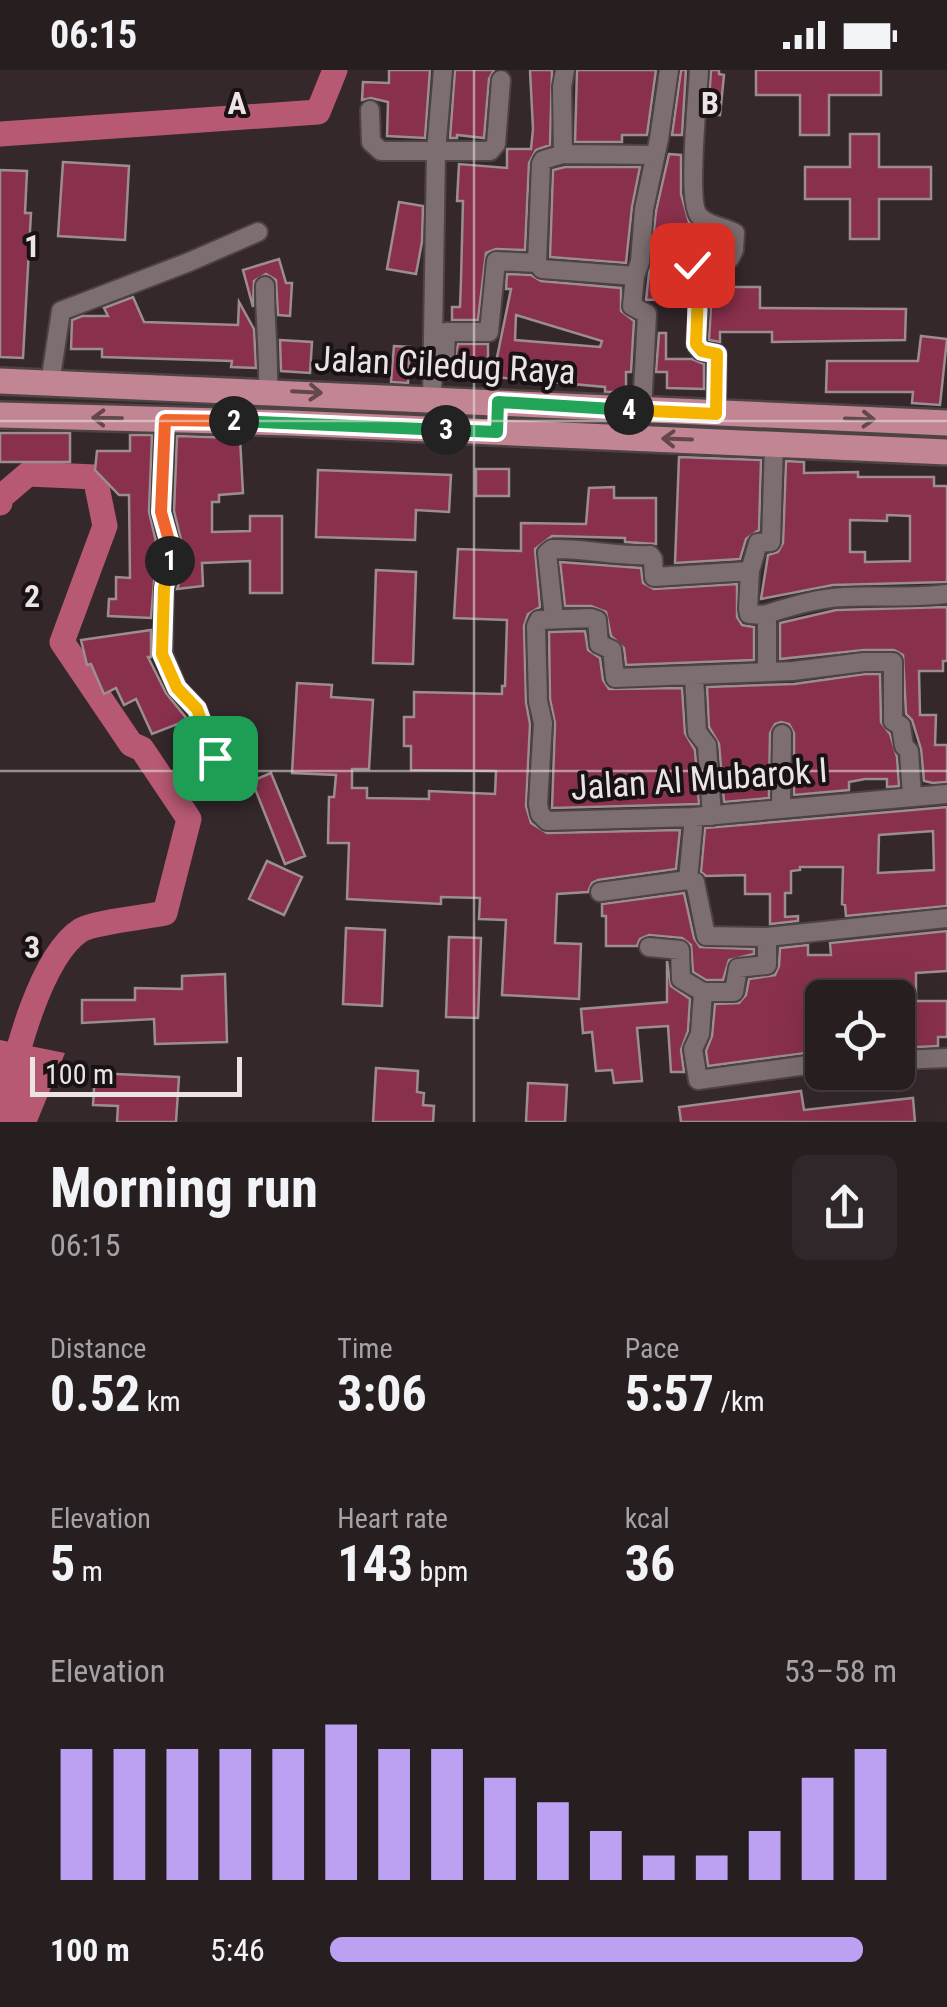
<!DOCTYPE html>
<meta charset="utf-8">
<style>
:root{--surface:#271e20;--page:#2f2729;--text:#f1f3f6;--muted:#a4a2a5;--line:#433c3e;--accent:#bca0f2}
body{margin:0;font-family:"Roboto Condensed",sans-serif;background:var(--page);color:var(--text);height:100vh;display:flex;flex-direction:column;font-size:38px;white-space:nowrap}
*{box-sizing:border-box;margin:0}
p{font-size:32px;color:var(--muted)}
.icon{flex:none;width:55px;height:55px;fill:none;stroke:currentColor;stroke-width:2;stroke-linecap:round;stroke-linejoin:round}
.map{position:relative;height:1052px;overflow:hidden}
.drawer{display:flex;flex-direction:column;background:var(--surface);flex:1}
.drawer>*{flex:none}
.buttons{position:absolute;left:805px;top:910px;display:grid;gap:20px}
.buttons a{display:grid;place-items:center;width:110px;height:110px;border-radius:15px;background:var(--surface);box-shadow:0 10px 40px #0002,0 0 0 2px var(--line);font-size:50px}
.scale{position:absolute;left:30px;bottom:25px;width:212px;box-sizing:border-box;padding-left:10px;border:5px solid #ebe3e4;border-top:0;font-size:28px;line-height:35px;white-space:nowrap;color:#ebe3e4;-webkit-text-stroke:8px #181214;paint-order:stroke}
.pin{position:absolute;display:grid;place-items:center;width:85px;height:85px;color:#fff;margin:-42px;border-radius:20px;box-shadow:0 5px 15px #0006}
.km{position:absolute;width:50px;height:50px;margin:-25px;border-radius:50%;background:#222;color:#fff;font-size:28px;line-height:50px;text-align:center}
.round{display:grid;place-items:center;flex:none;width:105px;height:105px;border-radius:15px;background:var(--page)}
.headline{display:flex;align-items:center;justify-content:space-between;height:170px;padding:0 50px}
h1{font-size:55px;font-weight:700;line-height:75px}
.figures{display:grid;grid-template-columns:repeat(3,1fr);gap:15px;height:170px;padding:10px 50px}
.figures div{display:grid;align-content:center}
.figures b{font-size:50px;font-weight:700}
.figures small{font-size:28px;font-weight:400}
.figures p{font-size:28px}
.chart{height:280px;padding:20px 50px}
.chart p{display:flex;justify-content:space-between}
.chart svg{width:100%;height:180px;margin-top:10px;stroke:var(--accent);stroke-width:6}
ul{padding:0 50px;list-style:none;font-size:32px}
li{display:grid;grid-template-columns:160px 120px 1fr;align-items:center;height:75px}
li i{height:25px;border-radius:12px;background:var(--accent)}
.status{display:flex;justify-content:space-between;align-items:center;height:70px;padding:0 50px;background:var(--surface);direction:ltr}
.status svg{height:28px;fill:currentColor}
.map>svg:first-child{display:block}
</style>
<div class="status"><b>06:15</b><svg viewBox="0 0 49 12"><path d="M0 12V9h3v3zM5 12V6h3v6zM10 12V3h3v9zM15 12V0h3v12zM26 1h20v11H26zM47 4h2v5h-2z"/></svg></div>
<div class="map">
<svg width="947" height="1052" viewBox="0 0 947 1052">
<rect width="100%" height="100%" fill="#34282b"/>
<path fill="#b75973" d="M 0,970 L 65,983 L 37,1052 L 0,1052 Z"/>
<g fill="none" stroke-linecap="round" stroke-linejoin="round">
<path stroke="#b75973" stroke-width="25" d="M 0,64 L 318,42 L 335,0
M 0,433 L 1,427 L 28,404 L 95,407 L 105,456 L 62,572 L 131,674 L 142,679 L 189,749 L 165,843 C 146,847 95,852 81,860 C 37,888 12,1002 0,1051"/>
</g>
<path fill="#89304c" stroke="#9c8d90" stroke-width="2.5" fill-rule="evenodd" d="M 389,0 L 430,0 L 425,68 L 387,66 L 388,32 L 371,28 L 362,30 L 363,12 L 389,13 Z
M 455,0 L 494,0 L 489,9 L 484,68 L 457,65 L 457,68 L 450,68 Z
M 530,0 L 552,0 L 550,75 L 536,80 L 529,93 L 525,180 L 496,179 L 486,183 L 478,250 L 452,250 L 452,237 L 460,237 L 461,210 L 463,131 L 457,131 L 459,94 L 507,98 L 507,79 L 531,79 L 533,59 Z
M 577,0 L 656,0 L 647,65 L 622,65 L 622,72 L 575,72 Z
M 681,0 L 686,0 L 682,65 L 672,65 Z
M 711,0 L 719,0 L 719,4 L 724,5 L 720,45 L 708,45 Z
M 756,0 L 881,0 L 881,25 L 829,25 L 829,65 L 800,65 L 800,25 L 756,25 Z
M 850,64 L 879,64 L 879,97 L 931,97 L 931,129 L 879,129 L 879,169 L 850,169 L 850,129 L 805,129 L 805,97 L 850,97 Z
M 669,84 L 681,85 L 681,124 L 689,152 L 702,163 L 722,171 L 722,176 L 685,176 L 680,192 L 673,192 L 673,229 L 646,230 L 656,141 Z
M 63,92 L 129,96 L 125,170 L 58,166 Z
M 565,97 L 640,97 L 632,137 L 626,193 L 550,187 L 553,100 Z
M 0,100 L 27,101 L 25,143 L 31,143 L 23,288 L 0,287 Z
M 399,132 L 423,136 L 422,172 L 416,204 L 387,199 Z
M 279,189 L 286,213 L 292,213 L 290,246 L 278,245 L 276,210 L 266,204 L 254,211 L 253,237 L 243,200 Z
M 507,204 L 531,205 L 541,211 L 621,218 L 621,241 L 634,251 L 631,302 L 626,302 L 626,322 L 605,322 L 605,317 L 493,307 L 511,219 L 506,219 ZM 516,245 L 602,271 L 600,277 L 515,270 Z
M 706,211 L 721,212 L 721,217 L 760,217 L 760,238 L 906,239 L 905,270 L 772,272 L 772,262 L 720,262 L 720,272 L 709,270 L 711,236 Z
M 133,227 L 144,252 L 238,255 L 239,232 L 254,259 L 256,298 L 231,297 L 232,291 L 102,287 L 102,279 L 71,279 L 72,250 L 82,246 L 108,246 L 104,238 Z
M 659,263 L 666,263 L 666,289 L 692,289 L 704,294 L 704,319 L 667,318 L 667,302 L 656,302 Z
M 921,266 L 947,269 L 940,335 L 912,333 L 913,322 L 826,322 L 827,291 L 918,291 Z
M 280,270 L 312,272 L 310,303 L 281,301 Z
M 458,274 L 488,274 L 488,307 L 451,304 Z
M 394,276 L 410,277 L 408,313 L 391,312 Z
M 0,363 L 70,363 L 70,392 L 0,392 Z
M 130,365 L 152,365 L 149,442 L 157,476 L 151,548 L 108,546 L 109,529 L 116,529 L 116,507 L 130,508 L 129,425 L 119,425 L 95,400 L 97,381 L 130,381 Z
M 177,366 L 240,368 L 243,423 L 219,425 L 219,432 L 212,432 L 212,462 L 250,461 L 250,446 L 282,446 L 282,523 L 250,523 L 250,491 L 202,493 L 203,516 L 177,519 L 182,504 L 182,474 L 174,441 Z
M 679,387 L 761,390 L 759,460 L 746,469 L 740,489 L 675,493 Z
M 786,391 L 804,392 L 804,403 L 858,402 L 858,407 L 934,407 L 934,416 L 947,416 L 947,512 L 833,515 L 761,529 L 768,485 L 778,482 L 783,473 ZM 887,445 L 910,446 L 910,491 L 865,492 L 865,482 L 850,482 L 850,450 L 887,451 Z
M 476,399 L 509,399 L 509,426 L 476,426 Z
M 318,400 L 451,405 L 449,442 L 416,440 L 415,470 L 316,467 Z
M 614,417 L 614,428 L 656,428 L 656,474 L 625,472 L 625,468 L 552,466 L 535,479 L 540,537 L 528,544 L 524,556 L 526,632 L 530,654 L 526,736 L 531,753 L 547,763 L 680,760 L 676,799 L 598,810 L 592,813 L 588,822 L 557,824 L 555,873 L 581,874 L 579,929 L 502,925 L 506,850 L 479,849 L 480,828 L 441,827 L 441,834 L 347,829 L 349,773 L 328,773 L 329,727 L 334,727 L 336,705 L 292,703 L 297,613 L 332,615 L 331,627 L 373,630 L 369,699 L 352,699 L 352,718 L 367,718 L 367,728 L 429,729 L 429,721 L 495,724 L 496,701 L 411,700 L 411,676 L 404,676 L 404,647 L 414,647 L 414,622 L 502,624 L 502,616 L 505,616 L 507,550 L 454,548 L 458,479 L 521,481 L 521,453 L 586,454 L 589,418 Z
M 560,492 L 641,498 L 643,513 L 654,519 L 737,514 L 737,547 L 742,555 L 754,557 L 754,590 L 626,595 L 624,578 L 611,566 L 606,542 L 591,536 L 565,536 Z
M 376,500 L 416,502 L 413,594 L 373,593 Z
M 947,537 L 947,591 L 943,591 L 943,601 L 919,601 L 920,645 L 936,645 L 935,675 L 947,675 L 947,712 L 933,713 L 924,711 L 921,679 L 912,650 L 906,644 L 903,585 L 894,580 L 864,580 L 780,589 L 780,553 L 836,540 Z
M 151,560 L 151,587 L 148,587 L 166,623 L 188,650 L 152,664 L 136,629 L 124,635 L 116,618 L 104,624 L 91,594 L 87,595 L 81,570 Z
M 585,561 L 588,580 L 600,588 L 603,610 L 609,619 L 682,618 L 685,663 L 695,680 L 699,734 L 552,738 L 555,653 L 550,629 L 549,562 Z
M 865,604 L 880,604 L 881,652 L 890,664 L 897,687 L 899,716 L 887,717 L 887,709 L 865,709 L 849,712 L 849,720 L 794,725 L 794,663 L 789,654 L 781,652 L 775,654 L 770,663 L 769,728 L 724,732 L 719,674 L 709,657 L 707,617 L 794,614 Z
M 271,703 L 305,786 L 285,794 L 252,711 Z
M 947,737 L 947,836 L 846,846 L 845,835 L 842,834 L 843,797 L 800,797 L 800,800 L 791,801 L 791,823 L 785,823 L 785,847 L 798,846 L 798,851 L 770,854 L 770,824 L 745,824 L 745,805 L 706,806 L 701,802 L 705,758 ZM 933,761 L 934,800 L 878,803 L 879,765 Z
M 267,791 L 302,807 L 284,845 L 249,829 Z
M 684,823 L 694,868 L 700,877 L 754,879 L 754,884 L 729,890 L 723,910 L 706,910 L 693,902 L 691,875 L 682,868 L 649,865 L 640,869 L 637,876 L 606,876 L 606,846 L 602,846 L 602,834 Z
M 346,858 L 385,860 L 382,936 L 343,934 Z
M 947,861 L 947,901 L 916,903 L 916,931 L 947,931 L 947,967 L 938,967 L 938,976 L 898,978 L 898,928 L 822,928 L 822,975 L 806,975 L 806,983 L 708,996 L 706,981 L 712,966 L 715,934 L 739,933 L 746,925 L 749,909 L 775,905 L 779,896 L 780,878 L 808,875 L 808,885 L 831,885 L 830,873 Z
M 449,867 L 481,868 L 478,948 L 446,947 Z
M 667,891 L 671,916 L 690,929 L 688,961 L 681,980 L 684,1002 L 671,1002 L 668,956 L 637,958 L 642,1011 L 614,1013 L 612,1000 L 596,1001 L 592,962 L 583,963 L 581,939 L 667,932 Z
M 225,904 L 227,972 L 155,974 L 154,949 L 82,953 L 82,930 L 135,930 L 135,918 L 182,919 L 182,906 Z
M 376,998 L 418,1001 L 417,1022 L 424,1023 L 423,1035 L 434,1036 L 433,1052 L 373,1052 Z
M 95,1003 L 179,1007 L 176,1052 L 117,1052 L 118,1036 L 93,1035 Z
M 528,1013 L 567,1015 L 565,1052 L 526,1052 Z
M 801,1021 L 804,1040 L 913,1028 L 915,1052 L 681,1052 L 679,1037 Z"/>
<g fill="none" stroke-linecap="round" stroke-linejoin="round">
<defs>
<path id="minor" d="M 699,0 C 698,24 686,135 700,147 C 709,156 725,157 735,163 L 734,180 L 730,188 L 697,188 C 686,199 694,211 697,225 C 701,239 697,259 696,274 L 701,281 L 717,284 L 716,344
M 370,40 L 371,72 L 381,81 L 490,81 L 496,74 L 501,10
M 563,84 L 562,17 L 565,0
M 635,206 L 542,199 L 537,193 L 541,94 L 543,90 L 563,84 L 654,85
M 265,216 C 265,252 269,284 268,320
M 445,284 L 446,262 L 489,262 L 496,191 L 537,193
M 50,313 L 61,241 L 189,192 L 258,162
M 432,329 L 436,82 L 443,0
M 642,340 L 647,244 L 632,236 L 635,206 L 640,192 L 644,139 L 659,69 L 669,0
M 165,350 L 161,442 L 170,474 L 169,504 L 164,518 L 163,584 L 177,618 L 197,639 L 215,688
M 766,545 L 749,544 L 748,539 L 750,501 L 758,473 L 771,472 L 774,373
M 554,548 L 547,483 L 552,479 C 586,478 616,487 650,485 L 653,489 L 654,507 L 750,501
M 767,602 L 767,544 C 792,536 818,528 844,527 C 879,525 912,529 947,524
M 694,606 L 697,662 L 707,675 L 712,746
M 912,726 L 909,681 L 904,676 L 901,656 L 893,651 L 893,592 L 864,592 L 793,601 L 615,608 L 612,580 L 599,574 L 597,550 L 591,548 L 539,550 L 536,556 L 538,631 L 543,653 L 538,734 L 540,744 L 547,751 L 694,747 L 947,724
M 781,739 L 782,664
M 688,810 L 695,812 L 706,866 L 767,867 L 767,895 L 738,898 L 734,922 L 703,922 L 700,964 L 693,979 L 698,1010 L 822,993
M 600,822 L 688,810 L 694,747
M 767,867 L 947,848
M 649,877 L 680,880 L 681,909 L 703,922
M 898,990 L 947,988"/>
<path id="primary" d="M 0,311 L 947,353
M 0,345 L 290,353 L 947,382"/>
</defs>
<use href="#minor" stroke="#4d4345" stroke-width="22"/>
<use href="#primary" stroke="#4d4345" stroke-width="30"/>
<use href="#minor" stroke="#7d6e71" stroke-width="18"/>
<use href="#primary" stroke="#c18593" stroke-width="25"/>
</g>
<defs><path id="oneway-shaft" d="M-6 0H5M1.5-3L5.5 0L1.5 3" fill="none" stroke-width="1.6" stroke-linecap="round" stroke-linejoin="round" transform="scale(2.5)"/></defs>
<g stroke="#64464d">
<use href="#oneway-shaft" transform="translate(307 322) rotate(3)"/>
<use href="#oneway-shaft" transform="translate(107 348) rotate(-179)"/>
<use href="#oneway-shaft" transform="translate(860 349) rotate(2)"/>
<use href="#oneway-shaft" transform="translate(677 369) rotate(-178)"/>
</g>
<g fill="none" stroke-linecap="round" stroke-linejoin="round">
<defs>
<path id="split-1" d="M 170,491 L 164,518 L 162,584 L 177,618 L 197,639 L 215,688"/>
<path id="split-2" d="M 170,491 L 170,474 L 161,442 L 165,350 L 234,351"/>
<path id="split-3" d="M 234,351 L 446,360"/>
<path id="split-4" d="M 446,360 L 497,362 L 498,332 L 629,340"/>
<path id="split-5" d="M 629,340 L 716,344 L 717,284 L 702,281 L 696,274 L 698,223 L 692,212 L 692,195"/>
</defs>
<use href="#split-1" stroke="#fff" stroke-width="20"/>
<use href="#split-2" stroke="#fff" stroke-width="20"/>
<use href="#split-3" stroke="#fff" stroke-width="20"/>
<use href="#split-4" stroke="#fff" stroke-width="20"/>
<use href="#split-5" stroke="#fff" stroke-width="20"/>
<use href="#split-1" stroke="#f5b400" stroke-width="12"/>
<use href="#split-2" stroke="#f0652b" stroke-width="12"/>
<use href="#split-3" stroke="#22a559" stroke-width="12"/>
<use href="#split-4" stroke="#22a559" stroke-width="12"/>
<use href="#split-5" stroke="#f5b400" stroke-width="12"/>
</g>
<path fill="none" stroke="#ebe3e4" stroke-width="2.5" stroke-opacity="0.55" d="M 474,0 L 474,1052M 0,351 L 947,351M 0,701 L 947,701"/>
<g text-anchor="middle" stroke-width="8" stroke-linejoin="round" paint-order="stroke">
<g font-size="35" fill="#ebe3e4" stroke="#181214">
<text transform="translate(445 295) rotate(3)" y="12">Jalan Ciledug Raya</text>
<text transform="translate(699 709) rotate(-4)" y="12">Jalan Al Mubarok I</text>
</g>
</g>
<g font-size="32" text-anchor="middle" font-weight="bold" fill="#ebe3e4" stroke="#181214" stroke-width="8" stroke-linejoin="round" paint-order="stroke">
<text x="237" y="44">A</text>
<text x="710" y="44">B</text>
<text x="32" y="187">1</text>
<text x="32" y="537">2</text>
<text x="32" y="888">3</text>
</g>
</svg>
<div class="buttons">
<a><svg class="icon" aria-label="locate" viewBox="0 0 24 24"><circle cx="12" cy="12" r="6"/><path d="M12 2v4M12 18v4M2 12h4M18 12h4"/></svg></a>
</div>
<div class="scale">100 m</div>
<div class="pin" style="left:215px;top:688px;background:#1e9e55"><svg class="icon" aria-label="arrive" viewBox="0 0 24 24"><path d="M6 21V4h12l-3 4 3 4H6"/></svg></div>
<div class="pin" style="left:692px;top:195px;background:#d93025"><svg class="icon" aria-label="check" viewBox="0 0 24 24"><path d="M5 12l5 5 9-10"/></svg></div>
<b class="km" style="left:170px;top:491px">1</b>
<b class="km" style="left:234px;top:351px">2</b>
<b class="km" style="left:446px;top:360px">3</b>
<b class="km" style="left:629px;top:340px">4</b>
</div>
<section class="drawer">
<div class="headline"><div><h1>Morning run</h1><p>06:15</p></div><a class="round"><svg class="icon" aria-label="share" viewBox="0 0 24 24"><path d="M12 15V3M7 8l5-5 5 5M5 13v7h14v-7"/></svg></a></div>
<div class="figures">
<div><p>Distance</p><b>0.52<small> km</small></b></div>
<div><p>Time</p><b>3:06</b></div>
<div><p>Pace</p><b>5:57<small> /km</small></b></div>
</div>
<div class="figures">
<div><p>Elevation</p><b>5<small> m</small></b></div>
<div><p>Heart rate</p><b>143<small> bpm</small></b></div>
<div><p>kcal</p><b>36</b></div>
</div>
<div class="chart"><p><span>Elevation</span>53–58 m</p>
<svg viewBox="0 0 160 44" preserveAspectRatio="none"><path d="M5 44V12M15 44V12M25 44V12M35 44V12M45 44V12M55 44V6M65 44V12M75 44V12M85 44V19M95 44V25M105 44V32M115 44V38M125 44V38M135 44V32M145 44V19M155 44V12"/></svg>
</div>
<ul>
<li><b>100 m</b>5:46<i style="width:94%"></i></li>
</ul>
</section>
